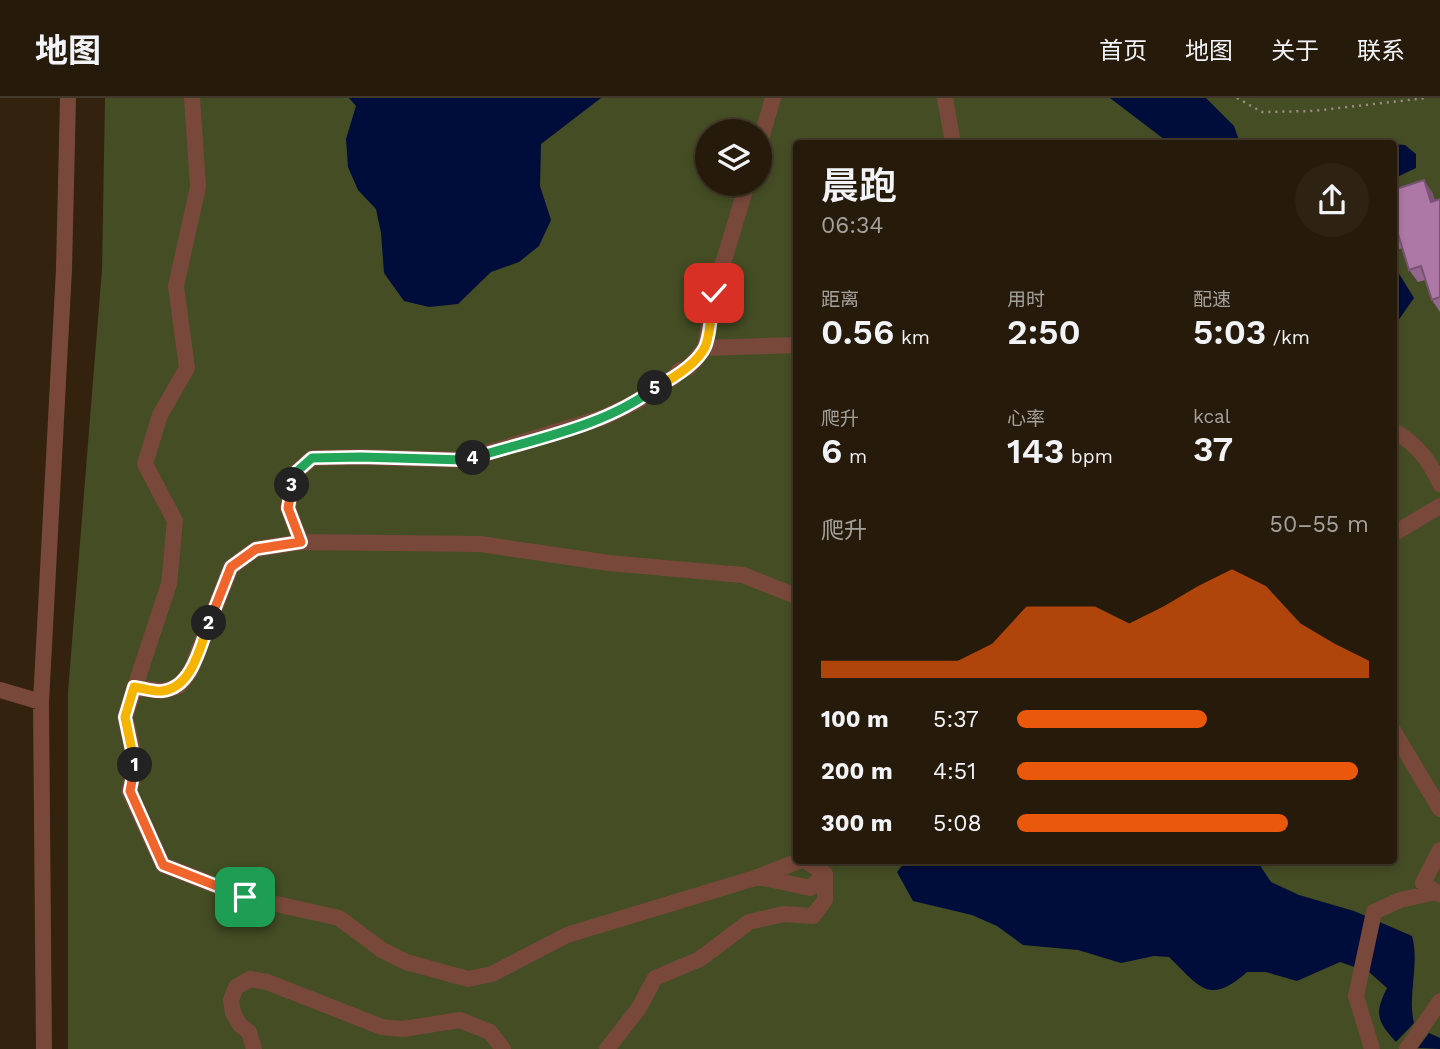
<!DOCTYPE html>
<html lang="zh">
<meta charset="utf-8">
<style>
:root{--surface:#261a0a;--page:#2e2313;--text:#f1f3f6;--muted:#a4a19c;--line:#42382b;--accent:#ea580c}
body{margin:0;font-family:"Work Sans","Noto Sans SC",sans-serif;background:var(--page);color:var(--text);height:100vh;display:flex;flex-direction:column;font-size:26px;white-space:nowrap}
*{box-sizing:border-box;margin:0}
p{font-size:23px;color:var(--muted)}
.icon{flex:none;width:38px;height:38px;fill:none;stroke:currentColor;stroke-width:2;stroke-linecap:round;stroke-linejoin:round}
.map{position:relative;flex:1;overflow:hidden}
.side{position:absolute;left:793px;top:42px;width:604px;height:724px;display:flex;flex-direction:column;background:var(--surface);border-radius:7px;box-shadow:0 4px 10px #0003,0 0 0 2px var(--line)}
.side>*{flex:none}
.tools{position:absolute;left:695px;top:21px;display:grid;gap:14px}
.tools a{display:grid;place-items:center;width:77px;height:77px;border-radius:50%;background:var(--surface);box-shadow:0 4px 10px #0003,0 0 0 2px var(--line);font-size:35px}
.pin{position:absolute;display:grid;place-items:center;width:60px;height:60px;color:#fff;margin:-30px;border-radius:14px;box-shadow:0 4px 10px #0006}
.km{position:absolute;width:35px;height:35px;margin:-18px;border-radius:50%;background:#222;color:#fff;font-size:19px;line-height:35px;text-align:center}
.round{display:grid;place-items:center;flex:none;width:74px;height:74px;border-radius:37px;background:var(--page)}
.headline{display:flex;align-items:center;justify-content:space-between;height:119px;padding:0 28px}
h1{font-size:38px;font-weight:600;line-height:52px}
.stats{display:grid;grid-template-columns:repeat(3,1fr);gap:10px;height:119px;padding:7px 28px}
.stats div{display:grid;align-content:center}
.stats b{font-size:35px;font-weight:600}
.stats small{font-size:19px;font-weight:400}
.stats p{font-size:19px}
.chart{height:196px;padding:14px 28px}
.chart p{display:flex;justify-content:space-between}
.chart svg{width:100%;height:126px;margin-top:7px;fill:var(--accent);opacity:.7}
ul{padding:0 28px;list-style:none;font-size:23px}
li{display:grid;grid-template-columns:112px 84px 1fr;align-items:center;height:52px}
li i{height:18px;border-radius:9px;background:var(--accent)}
header{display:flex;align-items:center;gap:42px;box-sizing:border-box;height:98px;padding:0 35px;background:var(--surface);border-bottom:2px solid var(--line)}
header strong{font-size:33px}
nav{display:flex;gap:38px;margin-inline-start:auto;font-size:24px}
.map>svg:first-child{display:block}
</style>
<header>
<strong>地图</strong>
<nav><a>首页</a><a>地图</a><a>关于</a><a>联系</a></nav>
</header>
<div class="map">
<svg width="1440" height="951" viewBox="0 0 1440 951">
<rect width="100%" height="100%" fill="#33220d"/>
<path fill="#444d24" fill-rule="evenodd" d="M 105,0 L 1440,0 L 1440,951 L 68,951 L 68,594 L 102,171 ZM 707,33 L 760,33 L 760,86 L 707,86 ZM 796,46 L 1393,46 L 1393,763 L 796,763 Z"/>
<path fill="#000d3b" d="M 349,0 L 601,0 L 541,46 L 540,88 L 551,122 L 539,148 L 519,164 L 491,174 L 458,206 L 429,209 L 404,203 L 384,175 L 381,135 L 376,111 L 358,92 L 348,69 L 346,41 L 356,8 Z
M 1110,0 L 1206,0 L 1234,28 L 1240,45 L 1169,45 Z
M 1393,46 L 1405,47 L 1416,56 L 1416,70 L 1393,81 Z
M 1393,166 L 1414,200 L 1393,230 Z
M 906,763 L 1262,763 L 1261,769 L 1271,784 L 1299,797 L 1354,813 L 1412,838 C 1420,867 1407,897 1414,925 L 1396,944 C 1377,923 1374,916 1387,890 L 1369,874 L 1340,864 L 1297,883 L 1266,874 L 1247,874 C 1209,908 1200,889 1169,859 L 1154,858 L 1121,865 L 1078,852 L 1023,847 L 997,828 L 972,817 L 913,803 L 897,774 Z
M 1429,935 L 1440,940 L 1440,951 L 1418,950 Z"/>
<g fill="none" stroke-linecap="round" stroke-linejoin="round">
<path stroke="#9d8f7f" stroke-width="2.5" stroke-dasharray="2 5" stroke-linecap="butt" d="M 1237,0 L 1262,14 L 1313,13 L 1426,0"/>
<path stroke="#78493b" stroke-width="16" d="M 192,0 L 198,89 L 176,188 L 187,270 L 160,317 L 145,366 L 175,423 L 169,486 L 125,619 L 136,664 L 129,693 L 163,767 L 245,799 L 339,820 L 382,852 L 406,864 L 468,881 L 492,876 L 567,837 L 758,779 L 799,763
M 945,0 L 953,46
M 760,44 L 773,0
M 705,250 L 796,247
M 1393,332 C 1416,346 1429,361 1440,386
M 1393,436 L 1440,408
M 301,444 L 288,410 L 293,377 L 312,360 L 361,359 L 464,362 L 604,319 L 638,303 L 654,290 L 674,279 L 680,272 L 688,270 L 705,250 L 714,195 L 747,86
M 134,589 L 162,593 L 179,588 L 191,572 L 231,469 L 256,451 L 301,444 L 480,446 L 609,465 L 743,477 L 796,498
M 0,592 L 41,604
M 1393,632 L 1440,711
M 760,779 L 810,790 L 825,776 L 806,763
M 1439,796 L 1423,785 L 1440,752
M 44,951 L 41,604 L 64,171 L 68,0
M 254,951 L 249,934 L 240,927 L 233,915 L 231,902 L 236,889 L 250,881 L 267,884 L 382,929 L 403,931 L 460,922 L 490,934 L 503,951
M 607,951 L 639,910 L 655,880 L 700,861 L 749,824 L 784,816 L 813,818 L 825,802 L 825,776
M 1372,951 L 1356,898 L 1374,814 L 1400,802 L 1436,794
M 1407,951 L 1440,903"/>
</g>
<path fill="#95668f" d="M 1393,92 L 1432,94 L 1435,103 L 1440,101 L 1440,214 L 1432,202 L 1425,182 L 1418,184 L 1409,172 L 1402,150 L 1393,153 Z"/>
<path fill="#795374" d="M 1424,82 L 1432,94 L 1439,117 L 1431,104 Z"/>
<path fill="#ad77a6" stroke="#795374" stroke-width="2" d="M 1424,82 L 1431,104 L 1440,101 L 1440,199 L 1432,202 L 1421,168 L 1409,172 L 1398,136 L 1393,138 L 1393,92 Z"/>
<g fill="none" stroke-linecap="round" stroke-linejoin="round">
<defs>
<path id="split-1" d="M 135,667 L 130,693 L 163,767 L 245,799"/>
<path id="split-2" d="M 135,667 L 125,619 L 134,589 C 143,590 153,594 162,593 C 192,590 200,549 209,525"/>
<path id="split-3" d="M 209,525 L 231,469 L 256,451 L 301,444 L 288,410 L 292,387"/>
<path id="split-4" d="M 292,387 L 293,377 L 312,360 L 361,359 L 464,362 L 473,360"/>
<path id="split-5" d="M 473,360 C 533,341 604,329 655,290"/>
<path id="split-6" d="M 655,290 C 670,282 697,266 705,249 C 711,236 711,210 714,195"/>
</defs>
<use href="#split-1" stroke="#fff" stroke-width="14"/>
<use href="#split-2" stroke="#fff" stroke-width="14"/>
<use href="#split-3" stroke="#fff" stroke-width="14"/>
<use href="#split-4" stroke="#fff" stroke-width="14"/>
<use href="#split-5" stroke="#fff" stroke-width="14"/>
<use href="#split-6" stroke="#fff" stroke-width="14"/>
<use href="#split-1" stroke="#f0652b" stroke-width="9"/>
<use href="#split-2" stroke="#f5b400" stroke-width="9"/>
<use href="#split-3" stroke="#f0652b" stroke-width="9"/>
<use href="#split-4" stroke="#22a559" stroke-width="9"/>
<use href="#split-5" stroke="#22a559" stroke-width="9"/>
<use href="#split-6" stroke="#f5b400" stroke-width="9"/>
</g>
</svg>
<div class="tools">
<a><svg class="icon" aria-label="layers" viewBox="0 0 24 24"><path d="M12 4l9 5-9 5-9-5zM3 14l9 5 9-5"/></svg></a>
</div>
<div class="pin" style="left:245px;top:799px;background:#1e9e55"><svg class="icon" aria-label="arrive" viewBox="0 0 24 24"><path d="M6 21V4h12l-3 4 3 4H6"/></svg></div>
<div class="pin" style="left:714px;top:195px;background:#d93025"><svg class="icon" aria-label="check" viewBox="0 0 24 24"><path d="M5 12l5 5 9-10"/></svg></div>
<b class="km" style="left:135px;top:667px">1</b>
<b class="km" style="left:209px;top:525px">2</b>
<b class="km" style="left:292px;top:387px">3</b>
<b class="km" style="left:473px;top:360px">4</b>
<b class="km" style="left:655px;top:290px">5</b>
<section class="side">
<div class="headline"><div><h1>晨跑</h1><p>06:34</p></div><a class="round"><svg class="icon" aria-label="share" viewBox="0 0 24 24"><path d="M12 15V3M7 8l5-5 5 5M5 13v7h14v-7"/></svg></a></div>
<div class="stats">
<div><p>距离</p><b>0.56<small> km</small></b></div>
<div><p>用时</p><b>2:50</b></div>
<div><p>配速</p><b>5:03<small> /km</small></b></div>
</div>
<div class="stats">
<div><p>爬升</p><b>6<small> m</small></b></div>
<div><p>心率</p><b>143<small> bpm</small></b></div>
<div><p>kcal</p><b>37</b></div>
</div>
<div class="chart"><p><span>爬升</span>50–55 m</p>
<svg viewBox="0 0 160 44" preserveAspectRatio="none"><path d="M0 44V38L10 38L20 38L30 38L40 38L50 32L60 19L70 19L80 19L90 25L100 19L110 12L120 6L130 12L140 25L150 32L160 38V44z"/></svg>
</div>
<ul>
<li><b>100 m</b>5:37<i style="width:54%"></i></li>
<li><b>200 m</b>4:51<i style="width:97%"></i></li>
<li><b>300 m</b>5:08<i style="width:77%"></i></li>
</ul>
</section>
</div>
